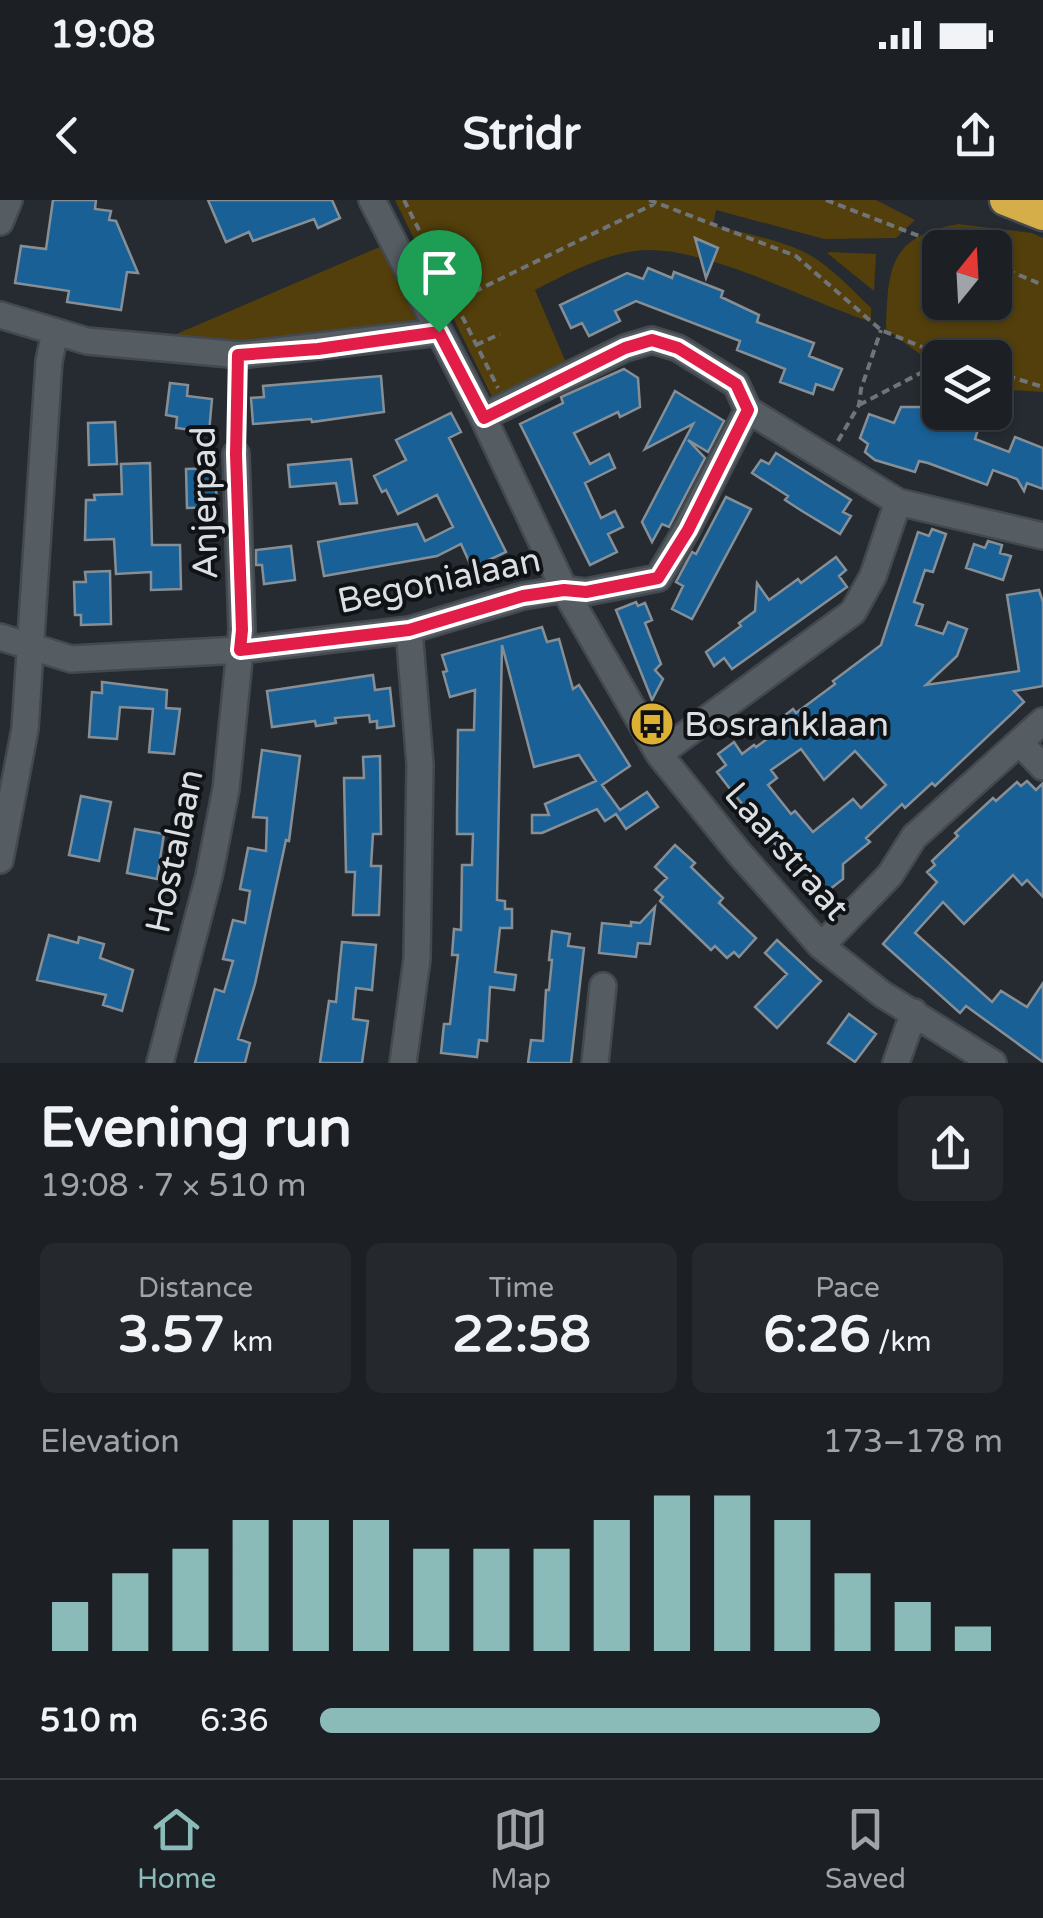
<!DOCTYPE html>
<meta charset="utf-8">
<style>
:root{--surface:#1c2025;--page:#25282d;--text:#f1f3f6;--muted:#a0a3a7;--line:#3a3e42;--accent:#8bbbb9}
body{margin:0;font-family:"Varela Round",sans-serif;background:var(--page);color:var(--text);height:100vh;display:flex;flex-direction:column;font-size:38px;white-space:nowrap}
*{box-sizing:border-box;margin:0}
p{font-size:32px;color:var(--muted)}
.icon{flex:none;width:55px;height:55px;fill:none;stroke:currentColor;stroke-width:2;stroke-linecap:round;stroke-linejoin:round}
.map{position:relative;height:863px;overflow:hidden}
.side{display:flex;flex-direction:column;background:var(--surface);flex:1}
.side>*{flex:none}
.needle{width:65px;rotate:18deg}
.fabs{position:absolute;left:922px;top:30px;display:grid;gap:20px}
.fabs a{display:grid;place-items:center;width:90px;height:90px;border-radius:15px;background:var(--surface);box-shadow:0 2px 8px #0004,0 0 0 2px var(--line);font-size:50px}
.pin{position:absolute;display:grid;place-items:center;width:85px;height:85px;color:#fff;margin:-102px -42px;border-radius:50% 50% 50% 0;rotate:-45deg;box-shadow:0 0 10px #0007}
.pin .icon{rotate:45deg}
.round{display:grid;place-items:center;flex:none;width:105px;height:105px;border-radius:15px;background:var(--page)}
.summary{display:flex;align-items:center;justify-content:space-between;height:170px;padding:0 40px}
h1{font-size:55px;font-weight:800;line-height:75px}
.metrics{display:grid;grid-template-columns:repeat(3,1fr);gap:15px;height:170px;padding:10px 40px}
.metrics div{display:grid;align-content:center;border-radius:15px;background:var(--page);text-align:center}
.metrics b{font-size:50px;font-weight:800}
.metrics small{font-size:28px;font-weight:400}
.metrics p{font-size:28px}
.chart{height:280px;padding:20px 40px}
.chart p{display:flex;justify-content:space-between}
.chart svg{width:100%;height:180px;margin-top:10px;stroke:var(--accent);stroke-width:6}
ul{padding:0 40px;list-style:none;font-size:32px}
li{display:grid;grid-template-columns:160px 120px 1fr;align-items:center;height:75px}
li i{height:25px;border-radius:12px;background:var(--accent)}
.status{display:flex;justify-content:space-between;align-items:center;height:70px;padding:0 50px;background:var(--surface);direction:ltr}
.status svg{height:28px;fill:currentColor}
header{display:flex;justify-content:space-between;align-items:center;height:130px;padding:0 40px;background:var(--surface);font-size:45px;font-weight:800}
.tab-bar{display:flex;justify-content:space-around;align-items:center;height:140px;border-top:2px solid var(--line);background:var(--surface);font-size:28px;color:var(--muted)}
.tab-bar a{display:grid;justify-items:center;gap:5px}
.tab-bar .on{color:var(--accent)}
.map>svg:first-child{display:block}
</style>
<div class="status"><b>19:08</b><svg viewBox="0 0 49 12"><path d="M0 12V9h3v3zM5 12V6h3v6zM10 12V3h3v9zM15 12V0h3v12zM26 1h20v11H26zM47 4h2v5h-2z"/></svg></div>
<header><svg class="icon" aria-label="back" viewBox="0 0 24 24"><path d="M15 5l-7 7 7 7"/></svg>Stridr<svg class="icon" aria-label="share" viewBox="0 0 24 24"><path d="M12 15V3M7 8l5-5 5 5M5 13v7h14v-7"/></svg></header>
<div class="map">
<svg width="1043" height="863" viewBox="0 0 1043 863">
<rect width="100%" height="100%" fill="#252b31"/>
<path fill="#523f0b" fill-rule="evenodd" d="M 395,0 L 876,0 L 915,20 L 896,38 L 824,39 L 716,10 L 713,25 C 743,33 776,39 804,52 C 829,64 851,89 871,108 L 871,122 C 807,101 699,42 635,51 C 600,56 566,74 535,90 L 567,165 L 496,199 L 492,197 Z
M 958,24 L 1032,33 L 1043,38 L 1043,192 L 995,189 L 995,158 L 940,158 L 940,169 L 886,129 C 888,67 889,37 958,24 ZM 940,48 L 995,48 L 995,102 L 940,102 Z
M 382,46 L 417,120 L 230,142 L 174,135 Z
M 830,52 L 876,54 L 874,91 L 827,53 Z"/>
<path fill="#186096" stroke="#878f96" stroke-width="2.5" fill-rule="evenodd" d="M 53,0 L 96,0 L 95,9 L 111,11 L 109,20 L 116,21 L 138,73 L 127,72 L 121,110 L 67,102 L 69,91 L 15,83 L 21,46 L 46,49 Z
M 208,0 L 332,0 L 340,18 L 318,28 L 314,19 L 253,41 L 249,32 L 226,42 Z
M 695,38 L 718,48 L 706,78 Z
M 648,68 L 672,78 L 674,72 L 723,91 L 721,97 L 759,115 L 757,122 L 814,143 L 809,156 L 842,169 L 833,190 L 816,184 L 813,194 L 780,182 L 785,169 L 737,150 L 740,141 L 636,101 L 615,111 L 620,121 L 589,136 L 582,123 L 571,128 L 560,105 L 627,73 L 643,79 Z
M 624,169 L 638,178 L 640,207 L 620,217 L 618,212 L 574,233 L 590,264 L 609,254 L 615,268 L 585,283 L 601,318 L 615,311 L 623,327 L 608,334 L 617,352 L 590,365 L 520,224 L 563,203 L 561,197 Z
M 381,176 L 384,212 L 312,222 L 311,219 L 253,224 L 251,198 L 264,197 L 263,186 Z
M 170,183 L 188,185 L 187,196 L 212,199 L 209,232 L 176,228 L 177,217 L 166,215 Z
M 675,191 L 724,221 L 708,252 L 688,240 L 705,258 L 669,327 L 662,324 L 652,342 L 642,322 L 693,224 L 645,249 Z
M 901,207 L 940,207 L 940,212 L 982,217 L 975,239 L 1009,252 L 1015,237 L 1043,248 L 1043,289 L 1027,283 L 1024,291 L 1017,279 L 993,270 L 987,285 L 928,263 L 919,261 L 915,272 L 875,260 L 865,252 L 868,244 L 860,238 L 869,214 L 894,223 Z
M 451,213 L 461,232 L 449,238 L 506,352 L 472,368 L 461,344 L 437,356 L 324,376 L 318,342 L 417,324 L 425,341 L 453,327 L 437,295 L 398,314 L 386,290 L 382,292 L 374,276 L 406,260 L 396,240 Z
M 115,222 L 117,264 L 89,265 L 88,223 Z
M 776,253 L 851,300 L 843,312 L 851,316 L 840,334 L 802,311 L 785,300 L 788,296 L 752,273 L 761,260 L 769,264 Z
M 351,259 L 357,303 L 340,304 L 336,283 L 290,287 L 288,265 Z
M 150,263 L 152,345 L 180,345 L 181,389 L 151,390 L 151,372 L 116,374 L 114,339 L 85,340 L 86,300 L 95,300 L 94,295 L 122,294 L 121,264 Z
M 215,268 L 217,307 L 187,308 L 186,269 Z
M 726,297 L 751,309 L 692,419 L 672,409 L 683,386 L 676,382 L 692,352 L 696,354 Z
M 932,329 L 946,334 L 933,372 L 925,370 L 914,402 L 923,405 L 916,425 L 943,434 L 948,422 L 967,429 L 957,456 L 926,485 L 1019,471 L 1007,395 L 1039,390 L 1043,402 L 1043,486 L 1014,491 L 1024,502 L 935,586 L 932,583 L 905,608 L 902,604 L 866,638 L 870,642 L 843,664 L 843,679 L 824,694 L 794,658 L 790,662 L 730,589 L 717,572 L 726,565 L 718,554 L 734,542 L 742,554 L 754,545 L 756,547 L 785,526 L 780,519 L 793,509 L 796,513 L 835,484 L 833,481 L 881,445 L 918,332 L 929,336 ZM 801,549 L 824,580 L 855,551 L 886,585 L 861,608 L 853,599 L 813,632 L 795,611 L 791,614 L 768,585 L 777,578 L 771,570 Z
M 988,341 L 1002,345 L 1000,353 L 1011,356 L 1003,380 L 966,368 L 974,344 L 985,348 Z
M 291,346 L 295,380 L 264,384 L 262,365 L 256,365 L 256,350 Z
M 836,357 L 846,370 L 839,376 L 847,387 L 732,469 L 724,458 L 714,466 L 706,452 L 741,426 L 739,423 L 755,411 L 757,383 L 769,400 L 798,379 L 801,383 Z
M 110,371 L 111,424 L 81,425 L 81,415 L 75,415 L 74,382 L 86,382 L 85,372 Z
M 636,402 L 638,406 L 645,403 L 652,420 L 645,423 L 661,464 L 655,470 L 663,479 L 652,500 L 616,410 Z
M 542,427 L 547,442 L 559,439 L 573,489 L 579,485 L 630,566 L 602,585 L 620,610 L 647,592 L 658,607 L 626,629 L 616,614 L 605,621 L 597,609 L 542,633 L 532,633 L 532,615 L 549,615 L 545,604 L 596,581 L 579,555 L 534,567 L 502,445 L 497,700 L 505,701 L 505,709 L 512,709 L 512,728 L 500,728 L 495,772 L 516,775 L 514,790 L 490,787 L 487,841 L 479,840 L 477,857 L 441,853 L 444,824 L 450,824 L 458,755 L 452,755 L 454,729 L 461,730 L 462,665 L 472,665 L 473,634 L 457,634 L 457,614 L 458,530 L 474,530 L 475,490 L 450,497 L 443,472 L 447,471 L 442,455 Z
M 373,475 L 375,490 L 390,488 L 394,526 L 377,528 L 377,521 L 370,522 L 369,515 L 335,518 L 336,523 L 316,526 L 315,521 L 272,527 L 267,491 Z
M 102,482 L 167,490 L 166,508 L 180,509 L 174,554 L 149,552 L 153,509 L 120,507 L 117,539 L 89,537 L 92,492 L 102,493 Z
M 262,550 L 300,556 L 289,641 L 286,640 L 255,784 L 238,839 L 250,843 L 245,863 L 195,863 L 215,789 L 224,792 L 233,761 L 223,759 L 233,720 L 245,723 L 250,691 L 240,689 L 248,648 L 266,651 L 267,618 L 253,617 Z
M 380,556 L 381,634 L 373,634 L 371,666 L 381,666 L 379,715 L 353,715 L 355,672 L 346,672 L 344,578 L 364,578 L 363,557 Z
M 1027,581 L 1036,590 L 1043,583 L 1043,697 L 1027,680 L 1022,685 L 1013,675 L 964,724 L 943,702 L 915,733 L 992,802 L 1001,791 L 1027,807 L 1043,783 L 1043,862 L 966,806 L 960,813 L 883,744 L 937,682 L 927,672 L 935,665 L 932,661 L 958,636 L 955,633 L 993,598 L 996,601 L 1017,582 L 1021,586 Z
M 81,596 L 111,602 L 99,661 L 69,655 Z
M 135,629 L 164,634 L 157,679 L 127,673 Z
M 675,645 L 695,663 L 691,667 L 723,698 L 719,703 L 756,738 L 739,757 L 734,752 L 727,758 L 715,746 L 711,750 L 660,701 L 663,697 L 655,690 L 667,678 L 655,667 Z
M 655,707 L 650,744 L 638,743 L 636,757 L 599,753 L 602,723 L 631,726 L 631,722 L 640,723 Z
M 552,731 L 570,734 L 568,746 L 584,748 L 571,863 L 528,863 L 531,840 L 543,841 L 546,790 L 549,790 L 552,760 L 549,760 Z
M 49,735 L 78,743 L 79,737 L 104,744 L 100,758 L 133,770 L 122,811 L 103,805 L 106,795 L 37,780 Z
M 777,740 L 821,781 L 777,828 L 755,807 L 787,774 L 765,753 Z
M 342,742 L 376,745 L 372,790 L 356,788 L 353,819 L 368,821 L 362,863 L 320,863 L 329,801 L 336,802 Z
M 849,814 L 876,834 L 855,862 L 828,843 Z"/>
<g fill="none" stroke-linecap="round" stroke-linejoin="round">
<defs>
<path id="street" d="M 372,0 L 483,217 L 564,389 L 659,554 L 739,653 L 821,746 L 882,794 L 993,863
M 0,22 L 9,0
M 0,115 L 87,141 L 241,155 L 439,132
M 483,217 L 625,148 L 652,140 L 678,148 L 736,184 L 748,210 L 898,302 L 1043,336
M 0,437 L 71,459 L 240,450 L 409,430 L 523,396 L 564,389 L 586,392 L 658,378 L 687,329 L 748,210
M 1020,543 L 1043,567
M 659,554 L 853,412 L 873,376 L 898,302
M 0,660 L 25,529 L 49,161 L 55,133
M 821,746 L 890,675 L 914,637 L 1043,521
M 160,863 L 209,676 L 226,589 L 242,430 L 236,254
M 403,863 L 417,759 L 420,564 L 409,430
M 595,863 L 603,786
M 896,863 L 914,812"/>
<path id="highway" d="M 1005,0 L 1043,15"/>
</defs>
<use href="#street" stroke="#43494e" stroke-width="30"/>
<use href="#highway" stroke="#43494e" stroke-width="35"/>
<path stroke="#6f7479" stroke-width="4" stroke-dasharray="8 5" stroke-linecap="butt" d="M 404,0 L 498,188
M 649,0 L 796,56 L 881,130 L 949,158
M 826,0 L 950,48
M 995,65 L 1043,85
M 451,103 L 654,4
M 476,145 L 500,134
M 995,172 L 1043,187
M 859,205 L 940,163
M 236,230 L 237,175
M 838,241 L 859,205 L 861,189 L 881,130"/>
<use href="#street" stroke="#555d63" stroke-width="25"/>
<use href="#highway" stroke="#d5ae49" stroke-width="30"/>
</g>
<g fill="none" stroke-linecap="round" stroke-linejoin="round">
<defs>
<path id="route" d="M 439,132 L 484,218 L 625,148 L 652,140 L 678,148 L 736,184 L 748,210 L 688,330 L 658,378 L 586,392 L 564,390 L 523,396 L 409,430 L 240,450 L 242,430 L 236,254 L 238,155 L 318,149 Z"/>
</defs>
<use href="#route" stroke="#fff" stroke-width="20"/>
<use href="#route" stroke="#e11d48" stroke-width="12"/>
</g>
<defs>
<symbol id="bus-disc" viewBox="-11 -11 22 22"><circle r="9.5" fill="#ddb133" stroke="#101316"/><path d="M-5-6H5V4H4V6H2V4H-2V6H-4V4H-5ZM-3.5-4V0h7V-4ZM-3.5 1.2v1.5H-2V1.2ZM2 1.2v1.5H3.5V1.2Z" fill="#111"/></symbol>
</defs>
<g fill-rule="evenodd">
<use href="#bus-disc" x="627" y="499" width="50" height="50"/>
</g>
<g text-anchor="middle" stroke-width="8" stroke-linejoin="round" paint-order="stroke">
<g font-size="35" fill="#dbdfe3" stroke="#101316">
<text transform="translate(204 303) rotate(-91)" y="12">Anjerpad</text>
<text transform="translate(439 380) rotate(-12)" y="12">Begonialaan</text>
<text transform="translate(174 651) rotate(-78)" y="12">Hostalaan</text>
<text transform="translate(787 651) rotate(49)" y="12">Laarstraat</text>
</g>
<g font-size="35" fill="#dbdfe3" stroke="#101316" text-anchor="start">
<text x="684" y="536">Bosranklaan</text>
</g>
</g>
</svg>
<div class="fabs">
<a><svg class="needle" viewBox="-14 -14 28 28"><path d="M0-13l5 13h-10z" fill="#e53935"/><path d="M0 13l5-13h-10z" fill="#a0a3a7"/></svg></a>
<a><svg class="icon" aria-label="layers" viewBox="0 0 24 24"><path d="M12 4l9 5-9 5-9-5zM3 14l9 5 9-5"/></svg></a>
</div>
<div class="pin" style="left:439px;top:132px;background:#1e9e55"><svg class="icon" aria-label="arrive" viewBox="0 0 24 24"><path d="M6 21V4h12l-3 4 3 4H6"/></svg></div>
</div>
<section class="side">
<div class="summary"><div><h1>Evening run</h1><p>19:08 · 7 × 510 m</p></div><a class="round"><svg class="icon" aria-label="share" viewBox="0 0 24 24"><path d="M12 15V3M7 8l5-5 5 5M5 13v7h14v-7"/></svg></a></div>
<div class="metrics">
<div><p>Distance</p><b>3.57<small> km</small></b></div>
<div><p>Time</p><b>22:58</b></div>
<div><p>Pace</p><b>6:26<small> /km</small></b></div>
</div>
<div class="chart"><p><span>Elevation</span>173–178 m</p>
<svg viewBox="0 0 160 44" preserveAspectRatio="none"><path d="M5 44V32M15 44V25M25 44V19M35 44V12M45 44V12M55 44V12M65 44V19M75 44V19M85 44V19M95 44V12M105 44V6M115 44V6M125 44V12M135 44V25M145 44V32M155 44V38"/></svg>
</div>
<ul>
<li><b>510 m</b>6:36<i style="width:82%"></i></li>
</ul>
</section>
<nav class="tab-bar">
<a class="on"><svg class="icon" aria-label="home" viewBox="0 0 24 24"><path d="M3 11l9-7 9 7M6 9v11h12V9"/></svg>Home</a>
<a><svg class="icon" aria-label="map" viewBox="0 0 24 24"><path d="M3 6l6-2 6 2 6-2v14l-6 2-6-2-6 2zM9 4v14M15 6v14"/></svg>Map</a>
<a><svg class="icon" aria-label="saved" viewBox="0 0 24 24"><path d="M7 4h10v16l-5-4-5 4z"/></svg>Saved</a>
</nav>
